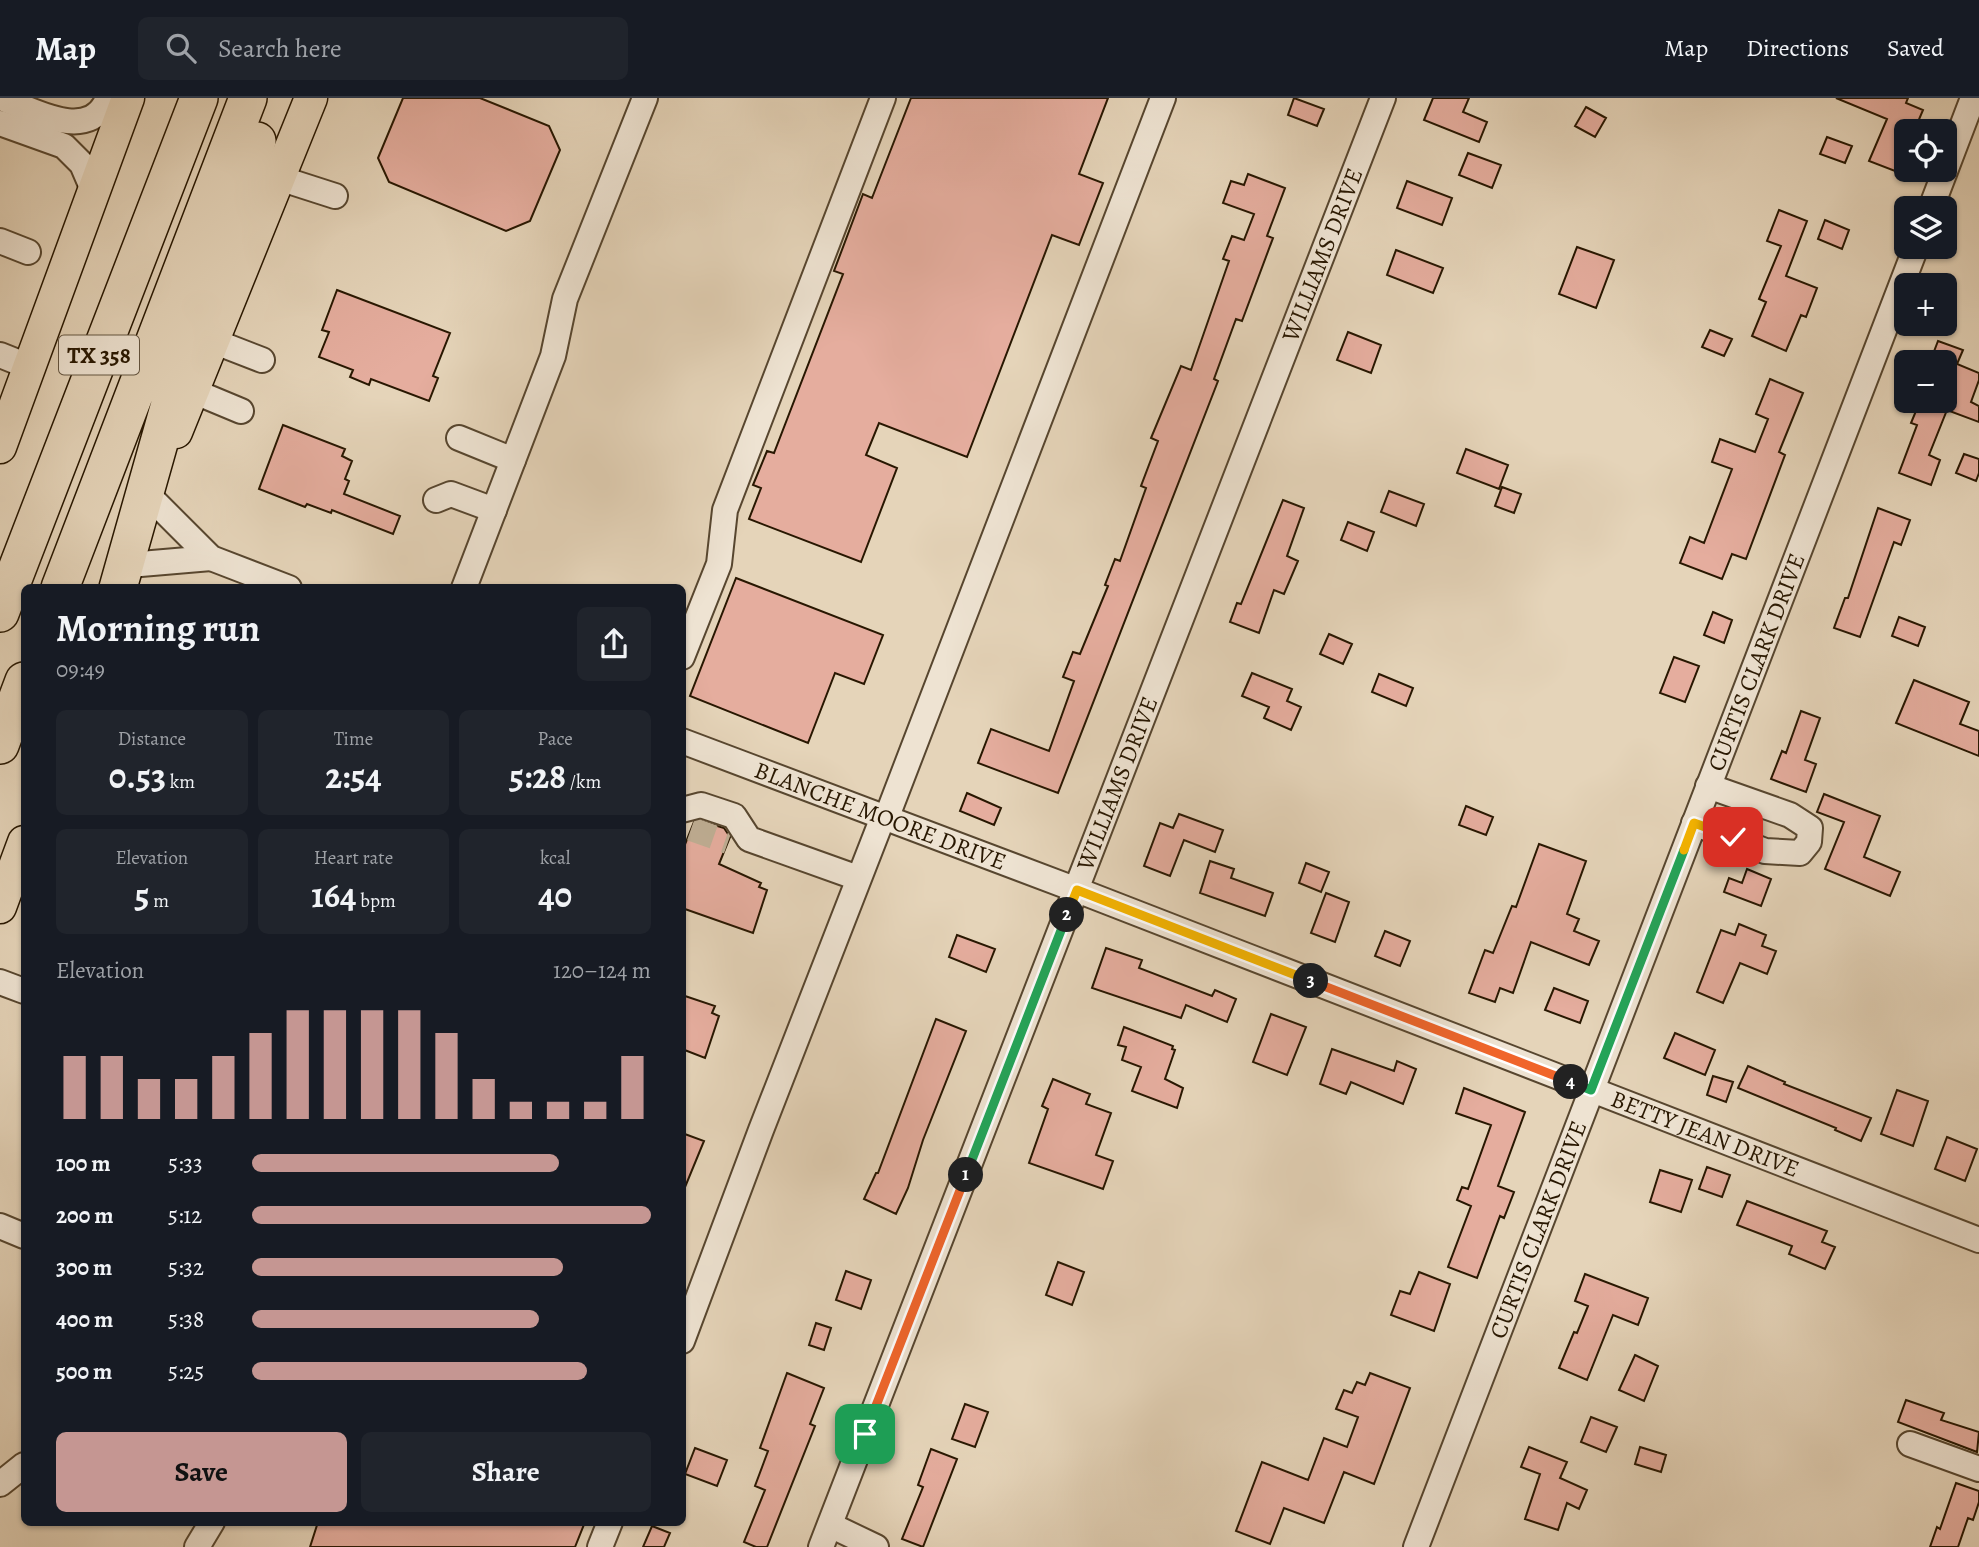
<!DOCTYPE html>
<meta charset="utf-8">
<style>
:root{--surface:#171b24;--page:#20242c;--text:#f1f3f6;--muted:#9ea1a6;--line:#363941;--accent:#c59692}
body{margin:0;font-family:Alegreya,serif;background:var(--page);color:var(--text);height:100vh;display:flex;flex-direction:column;font-size:26px;white-space:nowrap}
*{box-sizing:border-box;margin:0}
p{font-size:23px;color:var(--muted)}
.icon{flex:none;width:38px;height:38px;fill:none;stroke:currentColor;stroke-width:2;stroke-linecap:round;stroke-linejoin:round}
.map{position:relative;flex:1;overflow:hidden}
.drawer{position:absolute;left:21px;top:486px;width:665px;height:942px;display:flex;flex-direction:column;background:var(--surface);border-radius:10px;box-shadow:0 2px 5px #0004}
.drawer>*{flex:none}
.fabs{position:absolute;left:1894px;top:21px;display:grid;gap:14px}
.fabs a{display:grid;place-items:center;width:63px;height:63px;border-radius:10px;background:var(--surface);box-shadow:0 2px 5px #0004;font-size:35px}
.pin{position:absolute;display:grid;place-items:center;width:60px;height:60px;color:#fff;margin:-30px;border-radius:14px;box-shadow:0 4px 10px #0006}
.km{position:absolute;width:35px;height:35px;margin:-18px;border-radius:50%;background:#222;color:#fff;font-size:19px;line-height:35px;text-align:center}
.round{display:grid;place-items:center;flex:none;width:74px;height:74px;border-radius:10px;background:var(--page)}
.summary{display:flex;align-items:center;justify-content:space-between;height:119px;padding:0 35px}
h1{font-size:38px;font-weight:700;line-height:52px}
.figures{display:grid;grid-template-columns:repeat(3,1fr);gap:10px;height:119px;padding:7px 35px}
.figures div{display:grid;align-content:center;border-radius:10px;background:var(--page);text-align:center}
.figures b{font-size:35px;font-weight:700}
.figures small{font-size:19px;font-weight:400}
.figures p{font-size:19px}
.chart{height:196px;padding:14px 35px}
.chart p{display:flex;justify-content:space-between}
.chart svg{width:100%;height:126px;margin-top:7px;stroke:var(--accent);stroke-width:6}
.primary-button{display:flex;gap:14px;margin-top:auto;padding:14px 35px}
.primary-button a{flex:1;height:80px;border-radius:10px;background:var(--accent);color:#111;font-size:28px;font-weight:700;line-height:80px;text-align:center}
.primary-button a+a{background:var(--page);color:var(--text)}
ul{padding:0 35px;list-style:none;font-size:23px}
li{display:grid;grid-template-columns:112px 84px 1fr;align-items:center;height:52px}
li i{height:18px;border-radius:9px;background:var(--accent)}
header{display:flex;align-items:center;gap:42px;box-sizing:border-box;height:98px;padding:0 35px;background:var(--surface);border-bottom:2px solid var(--line)}
header strong{font-size:33px}
nav{display:flex;gap:38px;margin-inline-start:auto;font-size:24px}
.search{width:490px;height:63px;background:var(--page);display:flex;align-items:center;gap:18px;box-sizing:border-box;padding:0 24px;border-radius:10px;color:var(--muted);font-size:26px}
.map>svg:first-child{display:block}
</style>
<header>
<strong>Map</strong>
<div class="search"><svg class="icon" aria-label="search" viewBox="0 0 24 24"><circle cx="10" cy="10" r="6"/><path d="M15 15l6 6"/></svg>Search here</div>
<nav><a>Map</a><a>Directions</a><a>Saved</a></nav>
</header>
<div class="map">
<svg width="1979" height="1449" viewBox="0 0 1979 1449">
<rect width="100%" height="100%" fill="#e5d4b9"/>
<filter id="stains"><feTurbulence type="fractalNoise" baseFrequency=".00286" numOctaves="4"/><feColorMatrix values="0 0 0 0 .2 0 0 0 0 .09 0 0 0 0 .02 0 0 0 .5 -.17"/></filter>
<radialGradient id="worn" r=".72"><stop offset=".6" stop-color="#630" stop-opacity="0"/><stop offset="1" stop-color="#630" stop-opacity=".3"/></radialGradient>
<path fill="#e5ad9e" stroke="#281701" stroke-width="2" d="M 403,0 L 480,0 L 549,28 L 560,52 L 530,123 L 506,133 L 389,84 L 378,60 Z
M 911,0 L 1108,0 L 1079,76 L 1103,85 L 1079,147 L 1052,137 L 967,359 L 879,325 L 866,357 L 897,370 L 861,464 L 749,421 L 761,390 L 753,387 L 767,353 L 774,355 L 843,176 L 834,173 L 863,96 L 872,100 Z
M 1294,0 L 1324,11 L 1317,28 L 1288,17 Z
M 1433,0 L 1469,0 L 1463,14 L 1487,24 L 1479,44 L 1424,22 Z
M 1836,0 L 1908,0 L 1906,5 L 1923,12 L 1915,31 L 1906,33 L 1906,47 L 1895,73 L 1869,63 L 1887,21 Z
M 1586,9 L 1606,20 L 1595,39 L 1575,28 Z
M 1827,39 L 1852,48 L 1845,65 L 1820,56 Z
M 1468,55 L 1501,67 L 1492,90 L 1459,77 Z
M 1248,76 L 1285,90 L 1267,138 L 1273,140 L 1242,223 L 1236,221 L 1214,281 L 1218,283 L 1058,695 L 978,665 L 991,631 L 1049,653 L 1074,583 L 1063,579 L 1073,554 L 1080,556 L 1108,488 L 1105,487 L 1115,461 L 1120,463 L 1146,390 L 1141,388 L 1158,343 L 1151,340 L 1181,268 L 1191,272 L 1229,163 L 1223,161 L 1232,138 L 1244,142 L 1254,116 L 1223,105 L 1231,83 L 1244,87 Z
M 1407,83 L 1452,100 L 1442,127 L 1397,110 Z
M 1779,112 L 1807,123 L 1786,178 L 1817,190 L 1806,219 L 1801,217 L 1786,253 L 1752,238 L 1766,204 L 1759,201 L 1781,148 L 1767,143 Z
M 1825,122 L 1849,132 L 1842,151 L 1818,141 Z
M 1577,149 L 1614,162 L 1596,210 L 1559,196 Z
M 1396,152 L 1443,170 L 1433,195 L 1387,177 Z
M 337,192 L 450,235 L 433,278 L 438,280 L 429,303 L 371,281 L 369,287 L 350,279 L 353,272 L 319,259 L 329,234 L 322,232 Z
M 1710,232 L 1732,241 L 1724,258 L 1702,249 Z
M 1348,234 L 1381,247 L 1371,275 L 1337,262 Z
M 1938,243 L 1963,252 L 1957,266 L 1979,275 L 1979,282 L 1971,304 L 1979,308 L 1979,324 L 1947,312 L 1929,357 L 1940,362 L 1931,387 L 1899,375 L 1917,327 L 1911,325 L 1918,308 L 1926,311 L 1930,303 L 1944,303 L 1944,264 L 1930,264 Z
M 1770,281 L 1803,295 L 1779,354 L 1785,357 L 1746,461 L 1732,456 L 1722,481 L 1680,465 L 1690,439 L 1704,445 L 1732,371 L 1712,364 L 1720,341 L 1755,354 L 1768,321 L 1756,316 Z
M 283,327 L 345,351 L 342,358 L 352,363 L 345,381 L 349,383 L 344,396 L 400,418 L 393,436 L 332,412 L 331,415 L 307,406 L 305,409 L 259,391 Z
M 1466,351 L 1508,367 L 1499,391 L 1457,375 Z
M 1964,356 L 1979,361 L 1979,375 L 1976,383 L 1956,375 Z
M 1502,389 L 1521,396 L 1514,415 L 1495,408 Z
M 1389,393 L 1424,406 L 1416,428 L 1381,414 Z
M 1283,402 L 1304,410 L 1287,458 L 1298,463 L 1284,496 L 1274,492 L 1259,535 L 1230,524 L 1237,505 L 1241,506 Z
M 1878,410 L 1910,422 L 1901,447 L 1894,444 L 1860,539 L 1834,530 L 1845,500 L 1848,500 Z
M 1348,424 L 1374,434 L 1367,453 L 1341,442 Z
M 736,480 L 883,537 L 864,586 L 835,575 L 808,645 L 690,598 Z
M 1713,514 L 1732,522 L 1724,545 L 1704,537 Z
M 1899,519 L 1925,529 L 1918,548 L 1892,538 Z
M 1329,536 L 1352,546 L 1343,566 L 1320,556 Z
M 1674,559 L 1699,568 L 1685,604 L 1660,595 Z
M 1252,575 L 1292,591 L 1287,603 L 1301,609 L 1291,632 L 1264,620 L 1269,609 L 1242,598 Z
M 1379,576 L 1413,590 L 1406,608 L 1372,594 Z
M 1914,582 L 1969,604 L 1960,626 L 1979,633 L 1979,658 L 1896,625 Z
M 1801,613 L 1820,620 L 1805,662 L 1816,666 L 1806,694 L 1771,681 L 1782,653 L 1786,655 Z
M 967,695 L 1001,710 L 994,727 L 960,713 Z
M 1824,696 L 1880,718 L 1864,759 L 1900,774 L 1890,798 L 1825,771 L 1844,724 L 1817,714 Z
M 1466,708 L 1493,719 L 1486,737 L 1459,727 Z
M 1179,716 L 1223,732 L 1215,754 L 1184,742 L 1170,778 L 1144,768 L 1160,725 L 1173,730 Z
M 701,723 L 724,730 L 730,739 L 719,766 L 761,785 L 759,789 L 767,792 L 753,835 L 682,810 L 682,754 L 694,724 Z
M 1539,746 L 1586,763 L 1567,816 L 1579,821 L 1574,833 L 1599,843 L 1589,867 L 1531,844 L 1513,895 L 1500,890 L 1495,904 L 1469,895 L 1485,852 L 1493,855 L 1512,808 L 1516,809 Z
M 1210,763 L 1234,771 L 1231,780 L 1273,795 L 1265,818 L 1200,795 Z
M 1306,765 L 1329,774 L 1321,794 L 1299,785 Z
M 1747,771 L 1771,781 L 1761,808 L 1724,794 L 1729,780 L 1742,785 Z
M 1326,795 L 1349,804 L 1335,844 L 1311,835 Z
M 1739,826 L 1766,837 L 1762,848 L 1776,853 L 1767,876 L 1740,865 L 1723,905 L 1697,894 L 1721,832 L 1735,837 Z
M 1385,833 L 1410,843 L 1400,868 L 1375,858 Z
M 957,837 L 995,851 L 986,874 L 949,859 Z
M 1106,850 L 1142,862 L 1139,870 L 1212,898 L 1215,892 L 1236,901 L 1227,924 L 1186,907 L 1181,920 L 1092,890 Z
M 1554,890 L 1588,903 L 1580,925 L 1545,912 Z
M 682,897 L 715,908 L 712,915 L 719,918 L 705,960 L 682,951 Z
M 1271,916 L 1306,929 L 1287,977 L 1253,964 Z
M 936,921 L 966,933 L 923,1042 L 908,1090 L 896,1116 L 864,1101 L 876,1075 L 878,1075 Z
M 1124,929 L 1173,948 L 1172,951 L 1175,952 L 1165,981 L 1183,990 L 1177,1010 L 1132,993 L 1141,969 L 1122,962 L 1126,949 L 1118,947 Z
M 1675,935 L 1715,952 L 1705,977 L 1664,960 Z
M 1332,951 L 1394,973 L 1397,963 L 1416,971 L 1403,1006 L 1351,984 L 1346,996 L 1320,986 Z
M 1748,968 L 1785,984 L 1784,986 L 1871,1020 L 1861,1043 L 1835,1032 L 1836,1030 L 1738,990 Z
M 1713,978 L 1733,984 L 1726,1004 L 1707,997 Z
M 1053,981 L 1090,996 L 1086,1006 L 1111,1015 L 1096,1057 L 1113,1063 L 1103,1091 L 1029,1065 L 1048,1011 L 1042,1008 Z
M 1464,990 L 1525,1014 L 1498,1088 L 1514,1094 L 1504,1120 L 1500,1118 L 1477,1180 L 1448,1169 L 1471,1108 L 1457,1102 L 1462,1089 L 1468,1091 L 1491,1027 L 1456,1015 Z
M 1897,992 L 1928,1003 L 1913,1048 L 1881,1036 Z
M 682,1035 L 704,1043 L 683,1094 L 682,1094 Z
M 1947,1039 L 1977,1051 L 1965,1083 L 1935,1071 Z
M 1707,1069 L 1730,1077 L 1722,1099 L 1699,1091 Z
M 1660,1072 L 1692,1082 L 1681,1114 L 1650,1104 Z
M 1747,1103 L 1827,1133 L 1822,1144 L 1835,1149 L 1825,1171 L 1789,1156 L 1792,1148 L 1737,1127 Z
M 1058,1164 L 1084,1174 L 1072,1207 L 1046,1197 Z
M 846,1173 L 871,1182 L 861,1211 L 836,1202 Z
M 1419,1174 L 1450,1186 L 1434,1233 L 1391,1217 L 1400,1193 L 1410,1196 Z
M 1585,1176 L 1648,1200 L 1638,1227 L 1613,1217 L 1587,1282 L 1559,1270 L 1574,1234 L 1577,1235 L 1588,1208 L 1575,1203 Z
M 816,1225 L 831,1230 L 824,1252 L 809,1247 Z
M 1635,1257 L 1658,1268 L 1644,1303 L 1619,1292 Z
M 787,1275 L 824,1290 L 810,1326 L 815,1328 L 767,1449 L 756,1449 L 744,1444 L 765,1392 L 755,1388 L 768,1353 L 760,1350 Z
M 1370,1275 L 1410,1290 L 1374,1386 L 1344,1374 L 1324,1425 L 1284,1410 L 1270,1446 L 1236,1433 L 1262,1364 L 1308,1382 L 1324,1340 L 1347,1349 L 1358,1319 L 1336,1311 L 1344,1292 L 1352,1295 L 1357,1284 L 1365,1287 Z
M 1906,1302 L 1944,1315 L 1941,1322 L 1979,1334 L 1977,1354 L 1898,1324 Z
M 965,1306 L 988,1314 L 975,1349 L 952,1341 Z
M 1591,1319 L 1617,1329 L 1606,1354 L 1581,1344 Z
M 1529,1349 L 1567,1364 L 1560,1380 L 1587,1392 L 1579,1411 L 1567,1405 L 1558,1432 L 1525,1421 L 1540,1376 L 1521,1369 Z
M 1640,1349 L 1666,1357 L 1661,1374 L 1635,1366 Z
M 695,1350 L 727,1362 L 717,1388 L 685,1376 Z
M 931,1351 L 957,1361 L 923,1449 L 902,1441 L 923,1389 L 918,1387 Z
M 1956,1385 L 1979,1393 L 1979,1404 L 1973,1422 L 1968,1420 L 1958,1449 L 1930,1449 L 1937,1429 L 1940,1431 Z
M 318,1424 L 585,1424 L 575,1449 L 310,1449 Z
M 652,1428 L 670,1435 L 664,1449 L 643,1449 Z"/>
<g fill="none" stroke-linecap="round" stroke-linejoin="round">
<path stroke="#bfae94" stroke-width="24" stroke-dasharray="24 12" stroke-linecap="butt" d="M 691,731 L 728,744"/>
<defs>
<g id="minor">
<path d="M 1,0 C 32,12 90,46 108,0"/>
<path d="M 0,25 L 64,48 L 82,66 L 94,94"/>
<path d="M 279,80 L 335,98"/>
<path d="M 1931,110 L 1973,0"/>
<path d="M 0,143 L 28,154"/>
<path d="M 213,243 L 262,262"/>
<path d="M 0,257 L 30,269"/>
<path d="M 193,293 L 241,313"/>
<path d="M 459,340 L 513,362"/>
<path d="M 150,399 L 211,460 L 289,490"/>
<path d="M 436,402 L 451,396 L 494,412"/>
<path d="M 129,467 L 211,460"/>
<path d="M 464,490 L 553,258 L 565,201 L 645,0"/>
<path d="M 682,559 L 719,466 L 725,412 L 883,0"/>
<path id="s1" d="M 682,643 L 1077,792 L 1979,1142"/>
<path d="M 682,712 L 701,707 L 734,718 L 749,741 L 858,780"/>
<path d="M 886,721 L 1163,0"/>
<path d="M 1694,725 L 1765,753 L 1800,755 L 1809,744 L 1810,730 L 1790,717 L 1708,688"/>
<path d="M 0,884 L 24,893"/>
<path d="M 0,1128 L 24,1138"/>
<path d="M 682,1243 L 761,1032 L 883,719"/>
<path d="M 1910,1346 L 1979,1371"/>
<path d="M 0,1386 L 24,1367"/>
<path d="M 830,1427 L 876,1449"/>
<path d="M 197,1449 L 212,1424"/>
<path d="M 600,1449 L 610,1424"/>
<path id="s2" d="M 821,1449 L 1383,0"/>
<path id="s3" d="M 1416,1449 L 1916,149"/>
</g>
<path id="major" d="M 176,334 L 311,0
M 0,349 L 128,0
M 0,809 L 24,744"/>
<path id="highway" d="M 60,490 L 248,0
M 118,490 L 177,281 L 257,43
M 0,515 L 199,0
M 0,647 L 24,583"/>
</defs>
<use href="#minor" stroke="#57462f" stroke-width="28"/>
<use href="#major" stroke="#281701" stroke-width="35"/>
<use href="#highway" stroke="#281701" stroke-width="40"/>
<use href="#minor" stroke="#eee3d2" stroke-width="24"/>
<use href="#major" stroke="#e5d4b9" stroke-width="32"/>
<use href="#highway" stroke="#e5d4b9" stroke-width="37"/>
</g>
<g fill="none" stroke-linecap="round" stroke-linejoin="round">
<defs>
<path id="split-1" d="M 865,1336 L 966,1077"/>
<path id="split-2" d="M 966,1077 L 1067,817"/>
<path id="split-3" d="M 1067,817 L 1077,792 L 1311,883"/>
<path id="split-4" d="M 1311,883 L 1571,984"/>
<path id="split-5" d="M 1571,984 L 1591,992 L 1684,752"/>
<path id="split-6" d="M 1684,752 L 1694,725 L 1733,739"/>
</defs>
<use href="#split-1" stroke="#fff" stroke-width="14"/>
<use href="#split-2" stroke="#fff" stroke-width="14"/>
<use href="#split-3" stroke="#fff" stroke-width="14"/>
<use href="#split-4" stroke="#fff" stroke-width="14"/>
<use href="#split-5" stroke="#fff" stroke-width="14"/>
<use href="#split-6" stroke="#fff" stroke-width="14"/>
<use href="#split-1" stroke="#f0652b" stroke-width="9"/>
<use href="#split-2" stroke="#22a559" stroke-width="9"/>
<use href="#split-3" stroke="#f5b400" stroke-width="9"/>
<use href="#split-4" stroke="#f0652b" stroke-width="9"/>
<use href="#split-5" stroke="#22a559" stroke-width="9"/>
<use href="#split-6" stroke="#f5b400" stroke-width="9"/>
</g>
<g text-anchor="middle" stroke-width="6" stroke-linejoin="round" paint-order="stroke">
<rect fill="#eee3d2" stroke="#635440" stroke-width="2" x="59" y="237.5" width="80" height="39" rx="5"/>
<g font-size="23" font-weight="bold" fill="#281701">
<text x="99" y="265">TX 358</text>
</g>
<g font-size="24" fill="#281701" stroke="#eee3d2">
<text dy="8" stroke="none"><textPath href="#s2" startOffset="1386">WILLIAMS DRIVE</textPath></text>
<text dy="8" stroke="none"><textPath href="#s3" startOffset="948">CURTIS CLARK DRIVE</textPath></text>
<text dy="8" stroke="none"><textPath href="#s2" startOffset="819">WILLIAMS DRIVE</textPath></text>
<text dy="8" stroke="none"><textPath href="#s1" startOffset="212">BLANCHE MOORE DRIVE</textPath></text>
<text dy="8" stroke="none"><textPath href="#s1" startOffset="1096">BETTY JEAN DRIVE</textPath></text>
<text dy="8" stroke="none"><textPath href="#s3" startOffset="340">CURTIS CLARK DRIVE</textPath></text>
</g>
</g>
<rect width="100%" height="100%" filter="url(#stains)"/>
<rect width="100%" height="100%" fill="url(#worn)"/>
</svg>
<div class="fabs">
<a><svg class="icon" aria-label="locate" viewBox="0 0 24 24"><circle cx="12" cy="12" r="6"/><path d="M12 2v4M12 18v4M2 12h4M18 12h4"/></svg></a>
<a><svg class="icon" aria-label="layers" viewBox="0 0 24 24"><path d="M12 4l9 5-9 5-9-5zM3 14l9 5 9-5"/></svg></a>
<a>+</a>
<a>−</a>
</div>
<div class="pin" style="left:865px;top:1336px;background:#1e9e55"><svg class="icon" aria-label="arrive" viewBox="0 0 24 24"><path d="M6 21V4h12l-3 4 3 4H6"/></svg></div>
<div class="pin" style="left:1733px;top:739px;background:#d93025"><svg class="icon" aria-label="check" viewBox="0 0 24 24"><path d="M5 12l5 5 9-10"/></svg></div>
<b class="km" style="left:966px;top:1077px">1</b>
<b class="km" style="left:1067px;top:817px">2</b>
<b class="km" style="left:1311px;top:883px">3</b>
<b class="km" style="left:1571px;top:984px">4</b>
<section class="drawer">
<div class="summary"><div><h1>Morning run</h1><p>09:49</p></div><a class="round"><svg class="icon" aria-label="share" viewBox="0 0 24 24"><path d="M12 15V3M7 8l5-5 5 5M5 13v7h14v-7"/></svg></a></div>
<div class="figures">
<div><p>Distance</p><b>0.53<small> km</small></b></div>
<div><p>Time</p><b>2:54</b></div>
<div><p>Pace</p><b>5:28<small> /km</small></b></div>
</div>
<div class="figures">
<div><p>Elevation</p><b>5<small> m</small></b></div>
<div><p>Heart rate</p><b>164<small> bpm</small></b></div>
<div><p>kcal</p><b>40</b></div>
</div>
<div class="chart"><p><span>Elevation</span>120–124 m</p>
<svg viewBox="0 0 160 44" preserveAspectRatio="none"><path d="M5 44V22M15 44V22M25 44V30M35 44V30M45 44V22M55 44V14M65 44V6M75 44V6M85 44V6M95 44V6M105 44V14M115 44V30M125 44V38M135 44V38M145 44V38M155 44V22"/></svg>
</div>
<ul>
<li><b>100 m</b>5:33<i style="width:77%"></i></li>
<li><b>200 m</b>5:12<i style="width:100%"></i></li>
<li><b>300 m</b>5:32<i style="width:78%"></i></li>
<li><b>400 m</b>5:38<i style="width:72%"></i></li>
<li><b>500 m</b>5:25<i style="width:84%"></i></li>
</ul>
<div class="primary-button"><a>Save</a><a>Share</a></div>
</section>
</div>
